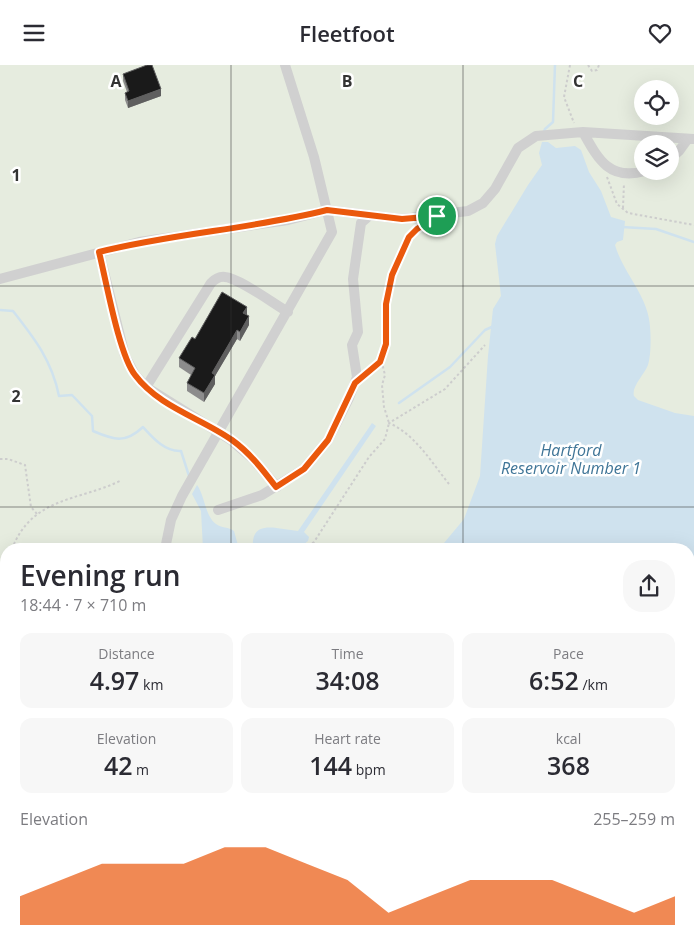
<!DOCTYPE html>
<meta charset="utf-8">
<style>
:root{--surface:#fff;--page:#f7f7f7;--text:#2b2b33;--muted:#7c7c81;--accent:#ea580c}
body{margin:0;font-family:"Open Sans",sans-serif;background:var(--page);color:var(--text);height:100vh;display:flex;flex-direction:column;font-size:19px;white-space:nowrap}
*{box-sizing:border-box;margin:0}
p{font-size:16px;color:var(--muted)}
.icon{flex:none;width:28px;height:28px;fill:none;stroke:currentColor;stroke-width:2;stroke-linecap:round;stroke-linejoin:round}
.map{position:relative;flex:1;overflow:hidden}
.sheet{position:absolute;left:0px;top:478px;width:695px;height:406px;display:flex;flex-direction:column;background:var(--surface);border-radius:20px 20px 0 0;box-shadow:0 5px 20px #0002}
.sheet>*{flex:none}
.tools{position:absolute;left:634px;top:15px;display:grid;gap:10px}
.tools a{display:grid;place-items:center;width:45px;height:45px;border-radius:50%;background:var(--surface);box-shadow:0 5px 20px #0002;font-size:25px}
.pin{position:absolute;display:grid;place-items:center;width:42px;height:42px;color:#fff;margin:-21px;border:2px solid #fff;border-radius:50%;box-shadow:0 1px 5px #0007}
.round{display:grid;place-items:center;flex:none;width:52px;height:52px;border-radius:20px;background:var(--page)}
.headline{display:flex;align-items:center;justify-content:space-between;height:85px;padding:0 20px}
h1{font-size:28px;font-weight:600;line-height:38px}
.metrics{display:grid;grid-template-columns:repeat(3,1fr);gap:8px;height:85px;padding:5px 20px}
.metrics div{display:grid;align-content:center;border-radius:12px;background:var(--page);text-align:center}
.metrics b{font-size:25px;font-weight:600}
.metrics small{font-size:14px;font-weight:400}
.metrics p{font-size:14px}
.chart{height:140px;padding:10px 20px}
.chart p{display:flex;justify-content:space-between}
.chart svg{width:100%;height:90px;margin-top:5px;fill:var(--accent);opacity:.7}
header{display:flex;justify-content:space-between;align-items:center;height:65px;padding:0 20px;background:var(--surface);font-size:22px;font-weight:600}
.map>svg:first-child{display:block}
</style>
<header><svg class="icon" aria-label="menu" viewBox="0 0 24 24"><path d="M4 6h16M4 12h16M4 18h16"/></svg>Fleetfoot<svg class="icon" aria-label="heart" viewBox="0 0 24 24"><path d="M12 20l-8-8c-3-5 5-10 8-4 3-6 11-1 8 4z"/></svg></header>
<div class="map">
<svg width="694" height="883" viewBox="0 0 694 883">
<rect width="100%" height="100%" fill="#fff"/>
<path fill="#e6ecdf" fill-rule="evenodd" d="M 0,0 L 694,0 L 694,681 L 689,681 L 689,484 L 6,484 L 6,708 L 0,708 ZM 642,24 L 670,24 L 670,51 L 642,51 ZM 642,79 L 670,79 L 670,106 L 642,106 Z
M 6,749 L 6,878 L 112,878 L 113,883 L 0,883 L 0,750 Z
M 277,878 L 342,878 L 336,883 L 274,883 Z"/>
<path fill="#cfe2ee" d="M 542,77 L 548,77 L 556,83 L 575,81 L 581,85 L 589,107 L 601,126 L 611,152 L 625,156 L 623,175 L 617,177 L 615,180 C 623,208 649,232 650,262 C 651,272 651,290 648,300 C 644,310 631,322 634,331 L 638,335 L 675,348 L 694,351 L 694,621 L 689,622 L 689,484 L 439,484 L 464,454 L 480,411 L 488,291 L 493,244 L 501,231 L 495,179 L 497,171 L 528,120 L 542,100 L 539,88 Z
M 372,358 L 376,361 L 304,467 L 309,472 L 308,476 L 298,484 L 253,484 C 250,453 277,464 298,466 Z
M 197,420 C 205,431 205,451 216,459 C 221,463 229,462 234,466 L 239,484 L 203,484 L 201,446 L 192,429 Z"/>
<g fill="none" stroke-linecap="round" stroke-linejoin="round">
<path stroke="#cfe2ee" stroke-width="2.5" d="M 544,67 L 545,64 L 553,57 L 555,0
M 622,162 L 656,164 L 694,177
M 0,245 L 13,246 C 35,274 52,296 59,331 L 72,330 L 92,351 L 93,366 C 114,375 125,379 143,362 C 153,373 165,387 181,386 L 189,411
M 399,338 L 450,302 L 485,265 L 494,261
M 0,762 L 6,757"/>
<path stroke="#cdcdcd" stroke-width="2" stroke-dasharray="2.5 2.5" stroke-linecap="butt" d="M 570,0 L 564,32 L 574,58
M 588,0 L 592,6 L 597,5 L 599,0
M 607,112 L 617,139 L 628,148 L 694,160
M 623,143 L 624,118
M 367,309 C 373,302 381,298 384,289 C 388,275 385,260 386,246 C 387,221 399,179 419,162
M 0,394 L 8,394 L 25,400 L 31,442 L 37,449
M 449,419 C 431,397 416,370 389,358 L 445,324 L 485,280
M 12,484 C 32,432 78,436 120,416
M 304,484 L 314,477 L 369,392 L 385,374 L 389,358 L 384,342 L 382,320 L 385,310 L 381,294
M 0,557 L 6,541
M 689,771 L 694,771
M 689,839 L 694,830
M 664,883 L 668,878"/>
<path stroke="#d0d0d0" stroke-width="10" d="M 583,67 C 598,94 609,116 645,106
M 670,94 L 679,86 L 687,75
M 99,187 L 125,291 L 135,310 L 146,322 L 211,218 C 215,214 219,211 225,212 C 239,213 274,239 288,247
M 0,214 L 139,177 L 288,155 L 327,145 L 402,154 L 468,146 L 483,138 L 495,124 L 518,83 L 536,71 L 583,67 L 694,74
M 146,322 L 231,375 L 253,394 L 277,422
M 218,445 L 262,430 L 304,404 L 328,375 L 349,333 L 357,312 L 352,280 L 358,267 L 353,214 L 361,158 L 370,150
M 165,484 L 171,455 L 182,431 L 332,167 L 314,92 L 285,0
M 260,883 L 263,878
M 274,883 L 277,878
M 565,883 L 568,878"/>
<path stroke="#ababab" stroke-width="12" d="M 689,694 L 694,694
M 0,719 L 6,719"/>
</g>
<path fill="#8c8c8c" d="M 123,9 L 161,31 L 128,43 L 125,35 L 125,28 L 127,27 L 123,16 Z
M 247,250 L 249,260 L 240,276 L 237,274 L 215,311 L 215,319 L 204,337 L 187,326 L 187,318 L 191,310 L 179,302 L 179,293 L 195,274 Z
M 689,790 L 693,790 L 692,822 L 689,822 Z
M 518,878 L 546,878 L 546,880 L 540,883 L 518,883 Z
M 626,878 L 653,878 L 653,882 L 627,883 Z"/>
<path fill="#5f5f5f" d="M 161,24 L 161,31 L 128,43 L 128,36 Z
M 247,242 L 247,251 L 243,248 Z
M 249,251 L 249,260 L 240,276 L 240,267 Z
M 237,265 L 237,274 L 215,311 L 215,319 L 204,337 L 204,328 L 212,308 Z
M 474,878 L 493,878 L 480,883 L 463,883 L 463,882 Z
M 536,878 L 546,878 L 546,880 L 540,883 L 526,883 Z"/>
<path fill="#1a1a1a" stroke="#5f5f5f" d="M 147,0 L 152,0 L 161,24 L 128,36 L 125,28 L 129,26 L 123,9 Z
M 222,227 L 247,242 L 243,248 L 249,251 L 240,267 L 237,265 L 212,308 L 215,310 L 204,328 L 187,318 L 195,303 L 179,293 L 192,272 L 195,274 Z
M 689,790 L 693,790 L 692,815 L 689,816 Z
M 365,878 L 375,878 L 384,883 L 357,883 L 359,879 L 363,881 Z
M 445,878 L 474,878 L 463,882 L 463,883 L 432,883 Z
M 519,878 L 536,878 L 526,883 L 521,883 Z
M 589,878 L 613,878 L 614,883 L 581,883 L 580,879 Z"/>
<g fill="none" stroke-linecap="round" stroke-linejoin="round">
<defs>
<path id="route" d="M 327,145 L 402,154 L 437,151 L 417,164 L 409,172 L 392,210 L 386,239 L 386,279 L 380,297 L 355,318 L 328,375 L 304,404 L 276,422 C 263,405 250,388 232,375 C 201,353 159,342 135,310 C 119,290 106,215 99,187 C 174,168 252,164 327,145 Z"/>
</defs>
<use href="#route" stroke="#fff" stroke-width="10"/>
<use href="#route" stroke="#ea580c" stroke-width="6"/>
</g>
<path fill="none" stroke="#333" stroke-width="1" stroke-opacity="0.55" d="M 231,0 L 231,484M 463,0 L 463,484M 0,221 L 694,221M 0,442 L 694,442M 0,662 L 6,662M 689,662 L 694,662M 231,878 L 231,883M 463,878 L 463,883"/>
<g text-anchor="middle" stroke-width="5" stroke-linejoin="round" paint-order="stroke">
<g font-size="16" font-style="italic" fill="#3f7597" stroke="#fff">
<text x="571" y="391">Hartford<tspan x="571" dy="18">Reservoir Number 1</tspan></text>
</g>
</g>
<g font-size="16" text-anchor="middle" font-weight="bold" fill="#333" stroke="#fff" stroke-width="5" stroke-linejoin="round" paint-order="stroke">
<text x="116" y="22">A</text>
<text x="347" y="22">B</text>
<text x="578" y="22">C</text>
<text x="16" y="116">1</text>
<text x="16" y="337">2</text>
</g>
</svg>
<div class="tools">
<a><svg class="icon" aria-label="locate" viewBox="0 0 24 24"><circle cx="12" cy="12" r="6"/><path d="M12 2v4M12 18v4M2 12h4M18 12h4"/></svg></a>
<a><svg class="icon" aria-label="layers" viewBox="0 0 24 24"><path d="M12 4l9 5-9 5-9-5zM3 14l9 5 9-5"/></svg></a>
</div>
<div class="pin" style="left:437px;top:151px;background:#1e9e55"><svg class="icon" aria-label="arrive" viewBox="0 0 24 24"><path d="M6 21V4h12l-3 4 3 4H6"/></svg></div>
<section class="sheet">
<div class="headline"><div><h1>Evening run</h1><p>18:44 · 7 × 710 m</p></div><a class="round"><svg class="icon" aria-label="share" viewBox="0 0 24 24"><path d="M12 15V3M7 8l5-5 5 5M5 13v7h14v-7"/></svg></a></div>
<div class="metrics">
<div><p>Distance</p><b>4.97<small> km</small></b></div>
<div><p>Time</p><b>34:08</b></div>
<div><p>Pace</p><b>6:52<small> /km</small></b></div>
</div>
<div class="metrics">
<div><p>Elevation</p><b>42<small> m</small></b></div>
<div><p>Heart rate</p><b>144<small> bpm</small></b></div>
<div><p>kcal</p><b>368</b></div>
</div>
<div class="chart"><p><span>Elevation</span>255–259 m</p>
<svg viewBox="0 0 160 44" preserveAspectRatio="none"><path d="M0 44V30L10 22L20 14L30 14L40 14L50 6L60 6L70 14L80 22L90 38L100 30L110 22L120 22L130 22L140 30L150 38L160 30V44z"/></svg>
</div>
</section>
</div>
